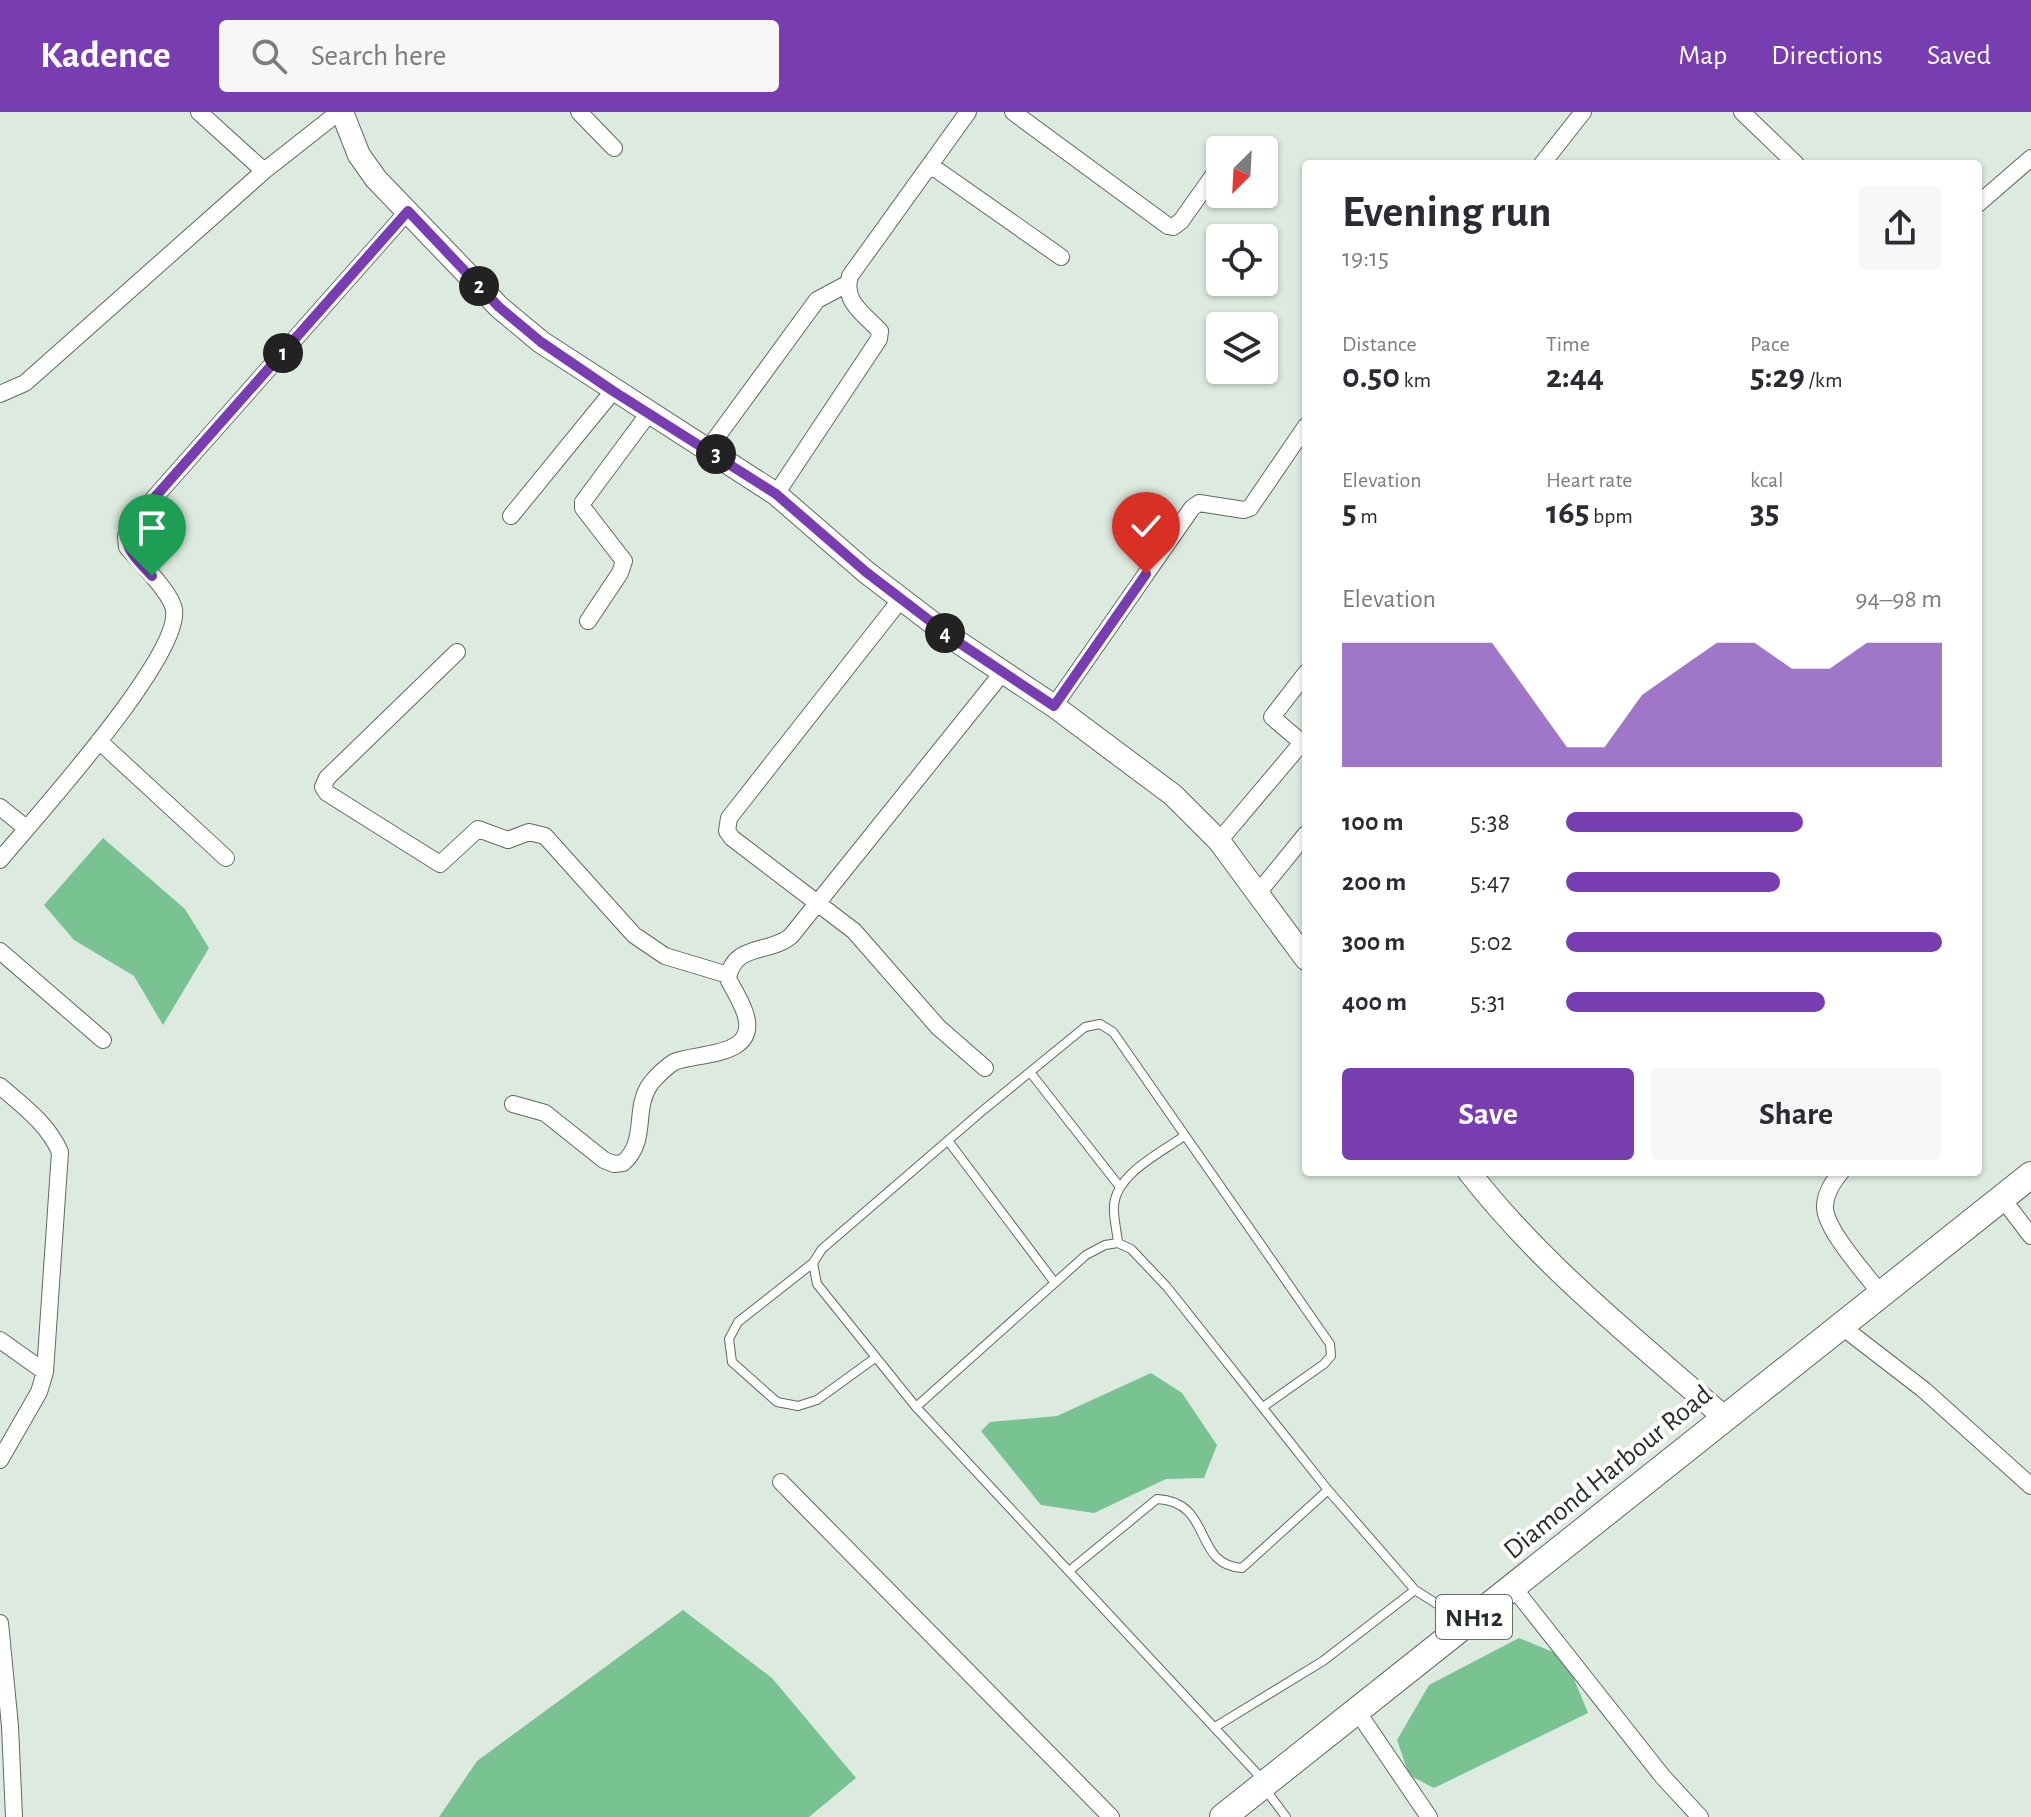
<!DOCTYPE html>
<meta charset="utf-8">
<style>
:root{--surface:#fff;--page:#f7f7f7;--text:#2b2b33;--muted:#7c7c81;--accent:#793db2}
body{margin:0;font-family:"Alegreya Sans",sans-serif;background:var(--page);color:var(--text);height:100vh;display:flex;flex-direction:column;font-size:30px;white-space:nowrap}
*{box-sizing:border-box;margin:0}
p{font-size:26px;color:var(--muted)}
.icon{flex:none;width:44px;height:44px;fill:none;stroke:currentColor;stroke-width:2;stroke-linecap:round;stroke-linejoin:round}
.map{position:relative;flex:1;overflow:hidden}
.details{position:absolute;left:1302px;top:48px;width:680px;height:1016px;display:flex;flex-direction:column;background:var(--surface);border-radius:8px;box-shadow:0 2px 6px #0004}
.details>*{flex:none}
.needle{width:52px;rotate:204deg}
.buttons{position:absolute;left:1206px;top:24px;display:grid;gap:16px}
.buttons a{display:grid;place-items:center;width:72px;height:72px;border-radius:8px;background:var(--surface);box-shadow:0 2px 6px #0004;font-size:40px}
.pin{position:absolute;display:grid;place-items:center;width:68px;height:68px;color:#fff;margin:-82px -34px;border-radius:50% 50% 50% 0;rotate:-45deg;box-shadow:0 0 8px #0007}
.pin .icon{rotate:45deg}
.km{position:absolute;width:40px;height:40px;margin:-20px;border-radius:50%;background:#222;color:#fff;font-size:22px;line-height:40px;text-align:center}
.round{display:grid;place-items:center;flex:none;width:84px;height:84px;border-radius:8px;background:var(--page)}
.headline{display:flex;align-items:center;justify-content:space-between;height:136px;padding:0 40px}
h1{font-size:44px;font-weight:700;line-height:60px}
.figures{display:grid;grid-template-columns:repeat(3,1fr);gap:12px;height:136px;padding:8px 40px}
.figures div{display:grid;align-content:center}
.figures b{font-size:34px;font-weight:700}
.figures small{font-size:22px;font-weight:400}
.figures p{font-size:22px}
.chart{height:224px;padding:16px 40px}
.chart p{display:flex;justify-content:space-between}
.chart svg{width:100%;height:144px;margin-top:8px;fill:var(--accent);opacity:.7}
.action{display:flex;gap:16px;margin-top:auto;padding:16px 40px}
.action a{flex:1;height:92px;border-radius:8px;background:var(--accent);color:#fff;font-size:32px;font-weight:700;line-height:92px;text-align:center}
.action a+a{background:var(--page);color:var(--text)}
ul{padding:0 40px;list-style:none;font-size:26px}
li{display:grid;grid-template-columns:128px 96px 1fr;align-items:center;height:60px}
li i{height:20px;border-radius:10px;background:var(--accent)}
header{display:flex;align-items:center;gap:48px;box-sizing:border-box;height:112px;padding:0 40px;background:var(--accent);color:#fff}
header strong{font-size:38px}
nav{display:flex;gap:44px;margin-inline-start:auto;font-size:28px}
.search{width:560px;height:72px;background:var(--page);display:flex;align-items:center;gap:20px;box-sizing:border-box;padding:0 28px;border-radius:8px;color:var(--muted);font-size:30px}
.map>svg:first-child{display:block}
</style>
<header>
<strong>Kadence</strong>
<div class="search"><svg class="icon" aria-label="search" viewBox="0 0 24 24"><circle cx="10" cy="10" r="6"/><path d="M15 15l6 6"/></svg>Search here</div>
<nav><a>Map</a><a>Directions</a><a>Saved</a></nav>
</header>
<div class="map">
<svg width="2031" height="1705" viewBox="0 0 2031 1705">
<rect width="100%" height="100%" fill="#dceadf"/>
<path fill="#79c392" d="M 103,726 L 185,797 L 209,836 L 163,913 L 134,864 L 74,828 L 44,793 Z
M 1151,1261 L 1182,1281 L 1217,1333 L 1204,1366 L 1166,1367 L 1094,1401 L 1041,1393 L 981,1319 L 990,1310 L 1057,1304 Z
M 683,1498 L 772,1566 L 856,1666 L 809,1705 L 439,1705 L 477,1649 Z
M 1519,1526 L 1565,1545 L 1588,1601 L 1434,1676 L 1409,1663 L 1397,1628 L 1429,1573 Z"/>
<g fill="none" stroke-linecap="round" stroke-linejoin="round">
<defs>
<path id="service" d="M 1030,960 L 1120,1075
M 949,1030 L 1055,1171
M 1118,1131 C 1117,1119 1113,1105 1114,1093 C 1117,1061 1161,1041 1184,1024
M 813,1151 L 738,1210 L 729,1227 L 732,1250 L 777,1290 L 798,1294 L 817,1288 L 875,1246
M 916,1295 L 1086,1143 L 1105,1133 L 1118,1131 L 1131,1137 L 1167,1175 L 1328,1378 L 1415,1478 L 1464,1509
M 1263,1295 L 1324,1252 L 1331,1244 L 1330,1232 L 1113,920 L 1100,912 L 1085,915 L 981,1000 L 822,1137 L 813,1151 L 817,1172 L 916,1295 L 1264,1669
M 1069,1459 L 1157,1387 C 1214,1390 1192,1453 1242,1456 L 1328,1378
M 1215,1615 L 1323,1549 L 1415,1478
M 1265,1677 L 1286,1705"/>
<path id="minor" d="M 199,0 L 264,59
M 579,0 L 614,36
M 1013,0 L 1168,114 L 1173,115 L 1181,109 L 1220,54
M 1742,0 L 1796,52
M 1542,52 L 1583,0
M 930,53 L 1061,145
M 1978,92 L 2031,46
M 0,282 L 25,271 L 264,59 L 339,0
M 708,337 L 817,188 L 847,172
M 776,382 L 879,227 L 880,219 C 864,202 842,189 850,164 L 968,0
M 511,404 L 613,279
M 901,487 L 729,706 L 727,719 L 732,726 L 854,819 L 938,915 L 985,956
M 588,509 L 620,461 L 624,449 L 583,396 L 583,390 L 649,301
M 457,540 L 327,666 L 323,675 L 327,681 L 440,752 L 478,717 L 508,728 L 529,720 L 545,724 L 634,823 L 665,844 L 728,863
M 1054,594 L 1192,396 L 1199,391 L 1244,398 L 1250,396 L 1306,314
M 99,629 L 226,746
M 0,695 L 26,716
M 1219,729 L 1300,633 L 1300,629 L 1272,605 L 1306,561
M 0,748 C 34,707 181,545 174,498 C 172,481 139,449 127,435 L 126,424 L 132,411 L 408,99
M 1258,781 L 1306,722
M 0,839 L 103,928
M 0,974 C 23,994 48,1012 60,1040 L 45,1260 L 39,1280 L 0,1348
M 513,992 L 545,1001 L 604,1048 L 614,1052 L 623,1051 C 649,1028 632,997 651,971 C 657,964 666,955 674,950 C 695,940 760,947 745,901 C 741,889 734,878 728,867 C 733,831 770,842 791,824 L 1003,560
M 1841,1060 C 1833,1070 1826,1080 1825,1093 C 1823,1116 1867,1163 1881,1182
M 2002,1086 L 2031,1124
M 1841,1214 L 1924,1278 L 2031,1374
M 0,1228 L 45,1260
M 781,1370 L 1111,1705
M 1513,1475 L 1663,1665 L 1700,1705
M 0,1511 L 10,1614 L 14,1705
M 1357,1599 L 1429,1705"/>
<path id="secondary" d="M 342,0 L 359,43 L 376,67 L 499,195 L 541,230 L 776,382 L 866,460 L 955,528 L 1054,594 L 1173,683 L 1219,729 L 1306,847
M 1469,1060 C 1542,1154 1636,1228 1725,1306"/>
<path id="trunk" d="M 1223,1705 L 2031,1063"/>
</defs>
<use href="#service" stroke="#5e6b61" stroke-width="10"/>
<use href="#minor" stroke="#5e6b61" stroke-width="18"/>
<use href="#secondary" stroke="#5e6b61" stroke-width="24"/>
<use href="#trunk" stroke="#5e6b61" stroke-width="28"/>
<use href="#service" stroke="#fff" stroke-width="8"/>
<use href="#minor" stroke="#fff" stroke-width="16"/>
<use href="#secondary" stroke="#fff" stroke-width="22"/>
<use href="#trunk" stroke="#fff" stroke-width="26"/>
</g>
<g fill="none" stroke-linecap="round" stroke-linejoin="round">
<defs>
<path id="route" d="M 152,464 C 137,447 118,434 132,411 L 408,99 L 499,195 L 541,230 L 613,279 L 776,382 L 866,460 L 955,528 L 1054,594 L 1146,462"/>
</defs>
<use href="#route" stroke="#fff" stroke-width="16"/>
<use href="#route" stroke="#793db2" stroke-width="10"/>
</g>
<g text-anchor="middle" stroke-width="8" stroke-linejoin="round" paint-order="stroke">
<rect fill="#fff" stroke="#686d6a" stroke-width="2" x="1436" y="1483" width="76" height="44" rx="6"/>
<g font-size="26" font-weight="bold" fill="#282e2a">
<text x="1474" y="1514">NH12</text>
</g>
<g font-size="28" fill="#282e2a" stroke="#fff">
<text transform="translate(1607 1359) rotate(-39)" y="10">Diamond Harbour Road</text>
</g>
</g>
</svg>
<div class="buttons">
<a><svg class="needle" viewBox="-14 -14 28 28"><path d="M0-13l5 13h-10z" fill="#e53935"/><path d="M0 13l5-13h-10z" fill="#7c7c81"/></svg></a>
<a><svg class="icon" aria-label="locate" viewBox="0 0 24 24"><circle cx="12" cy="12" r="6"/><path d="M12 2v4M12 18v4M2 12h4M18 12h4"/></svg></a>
<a><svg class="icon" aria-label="layers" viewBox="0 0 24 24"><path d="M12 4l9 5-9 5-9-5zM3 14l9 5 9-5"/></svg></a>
</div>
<div class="pin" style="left:152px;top:464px;background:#1e9e55"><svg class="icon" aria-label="arrive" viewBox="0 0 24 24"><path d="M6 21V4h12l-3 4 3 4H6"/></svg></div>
<div class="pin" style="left:1146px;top:462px;background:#d93025"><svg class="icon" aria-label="check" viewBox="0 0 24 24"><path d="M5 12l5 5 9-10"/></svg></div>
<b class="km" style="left:283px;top:241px">1</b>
<b class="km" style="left:479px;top:174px">2</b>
<b class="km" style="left:716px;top:342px">3</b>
<b class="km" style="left:945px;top:521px">4</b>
<section class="details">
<div class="headline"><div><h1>Evening run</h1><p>19:15</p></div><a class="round"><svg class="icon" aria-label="share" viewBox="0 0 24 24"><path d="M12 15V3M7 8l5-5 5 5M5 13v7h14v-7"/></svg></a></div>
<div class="figures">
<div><p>Distance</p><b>0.50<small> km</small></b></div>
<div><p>Time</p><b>2:44</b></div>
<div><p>Pace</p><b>5:29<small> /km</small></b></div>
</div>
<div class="figures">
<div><p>Elevation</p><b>5<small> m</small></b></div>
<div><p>Heart rate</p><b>165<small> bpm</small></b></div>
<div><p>kcal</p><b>35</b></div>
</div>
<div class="chart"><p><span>Elevation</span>94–98 m</p>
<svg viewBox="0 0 160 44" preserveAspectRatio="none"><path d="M0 44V6L10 6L20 6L30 6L40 6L50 22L60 38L70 38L80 22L90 14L100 6L110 6L120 14L130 14L140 6L150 6L160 6V44z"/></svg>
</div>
<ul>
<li><b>100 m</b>5:38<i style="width:63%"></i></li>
<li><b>200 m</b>5:47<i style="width:57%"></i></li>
<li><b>300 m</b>5:02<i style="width:100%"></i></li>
<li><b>400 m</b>5:31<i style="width:69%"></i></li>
</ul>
<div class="action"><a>Save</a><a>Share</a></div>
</section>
</div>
